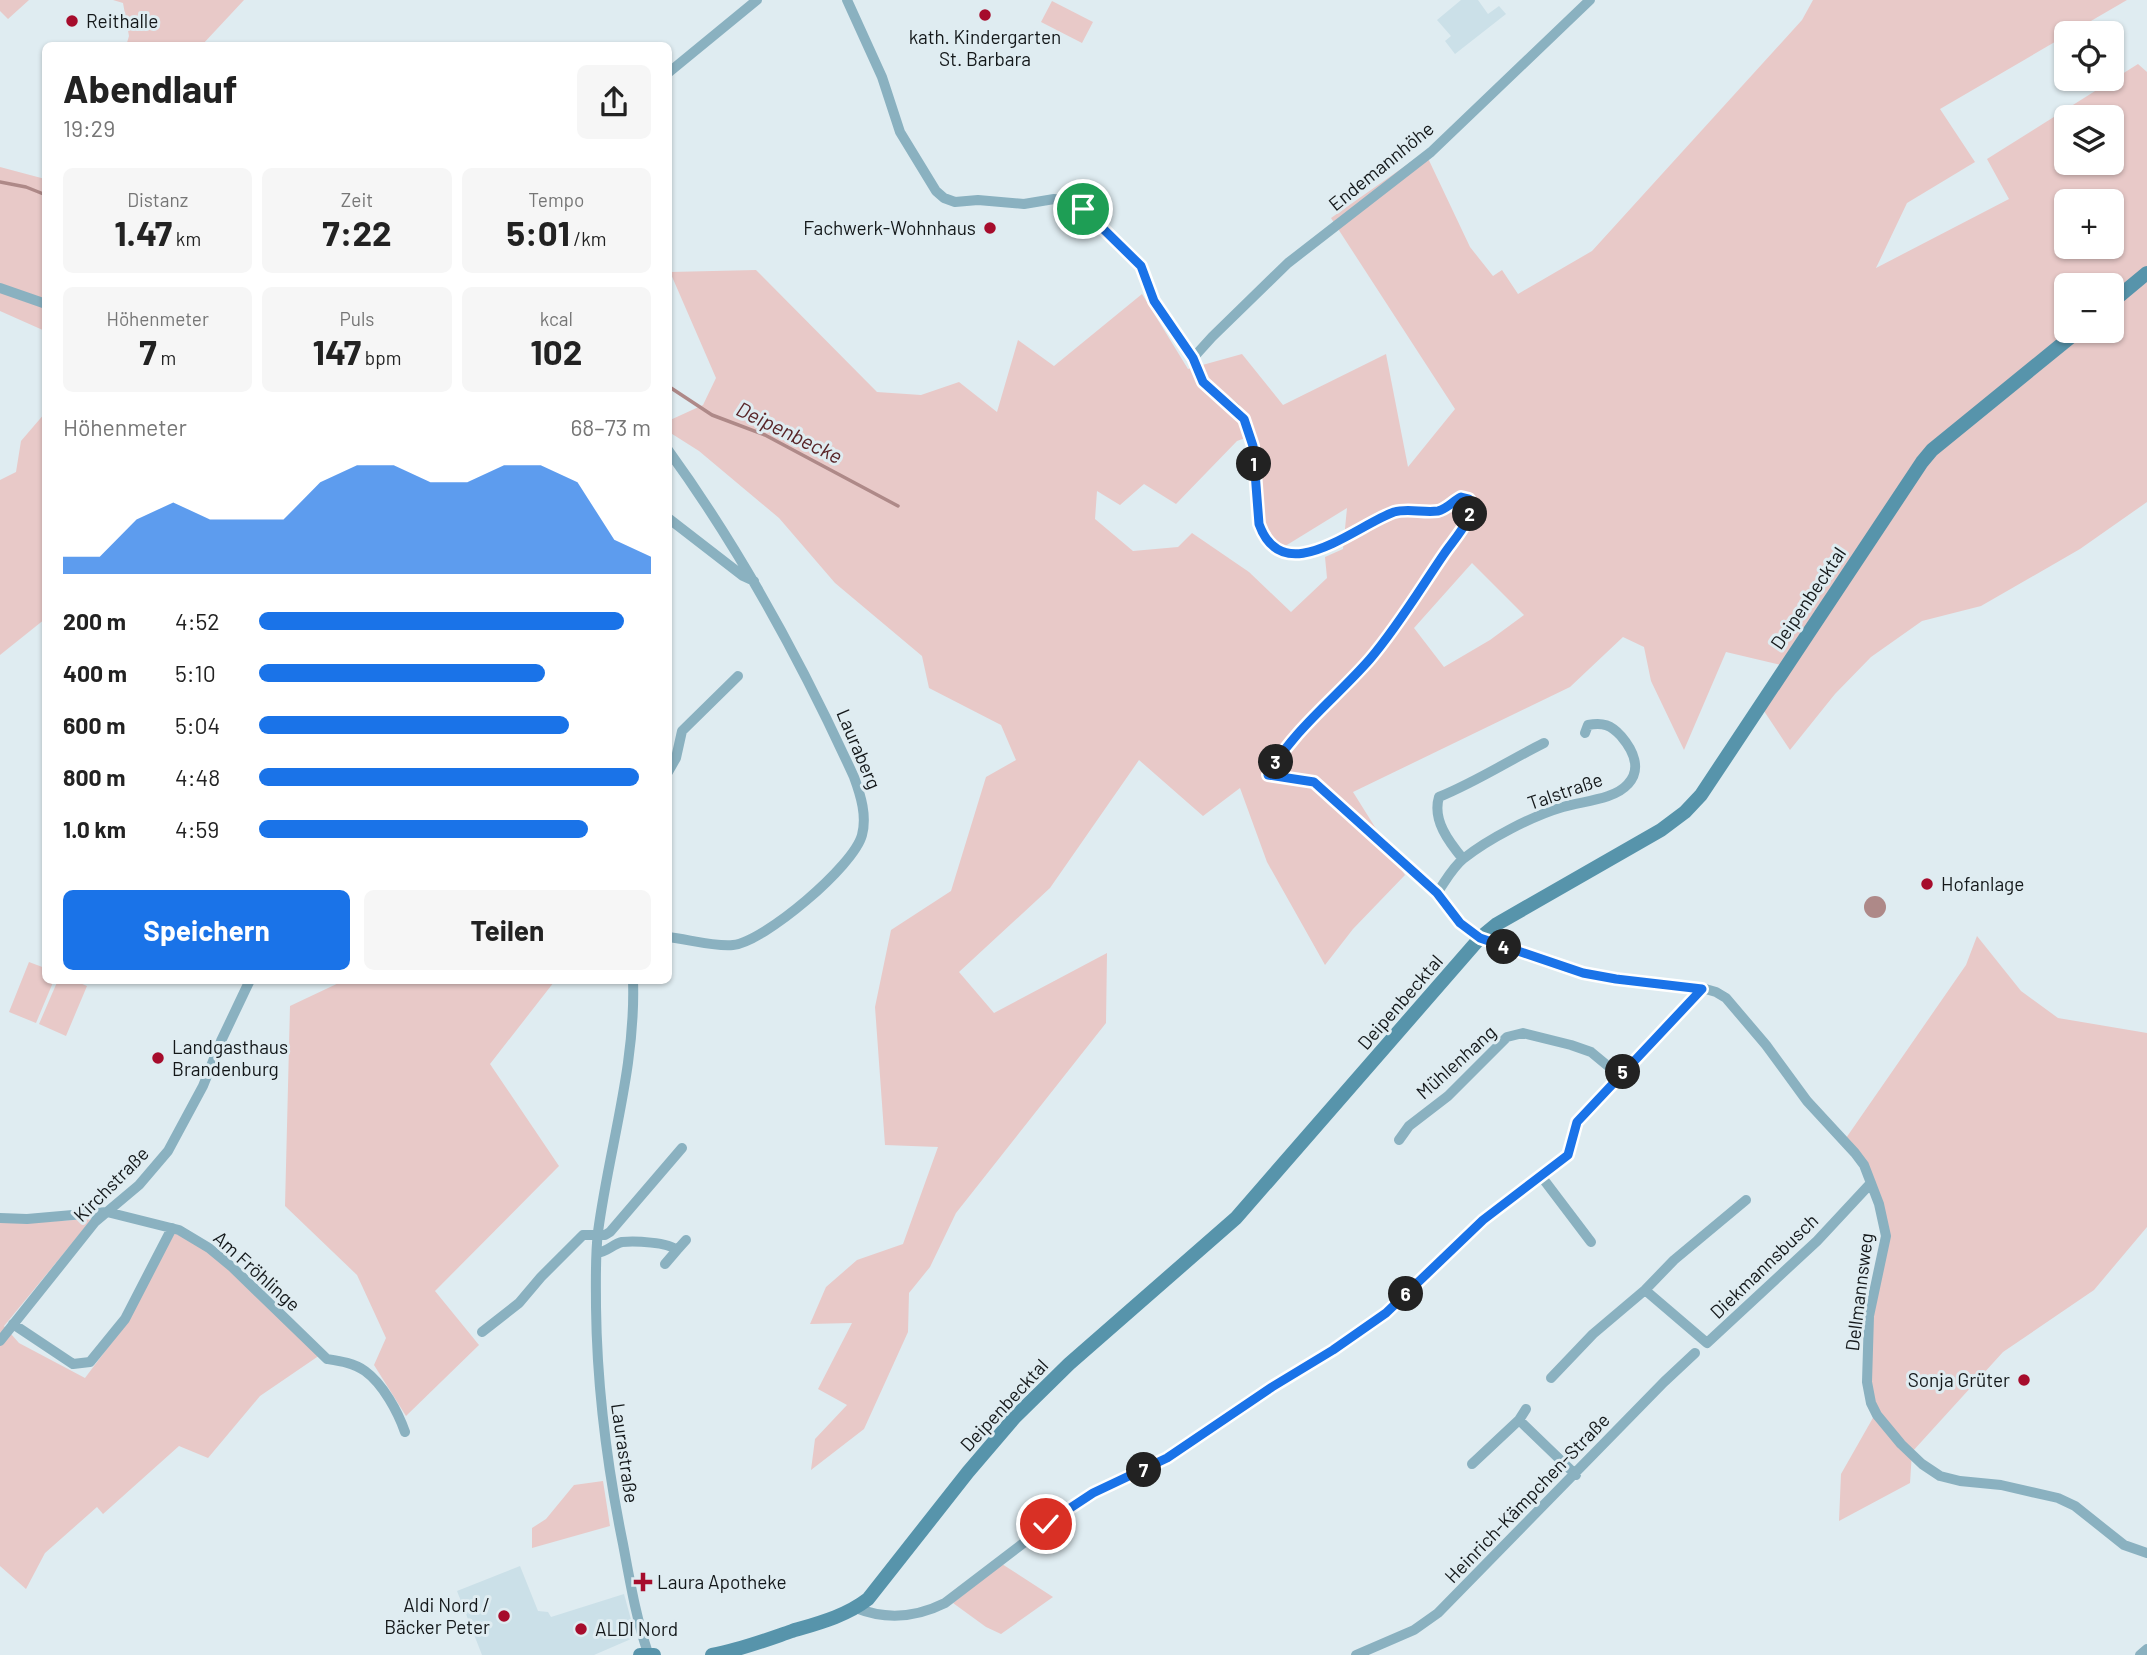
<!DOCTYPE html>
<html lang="de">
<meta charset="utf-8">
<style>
:root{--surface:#fff;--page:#f6f6f6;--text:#222;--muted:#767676;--accent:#1a73e8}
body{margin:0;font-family:Barlow,sans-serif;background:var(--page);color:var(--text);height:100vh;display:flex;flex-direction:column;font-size:26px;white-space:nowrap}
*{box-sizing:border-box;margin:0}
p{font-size:23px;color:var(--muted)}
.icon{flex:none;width:38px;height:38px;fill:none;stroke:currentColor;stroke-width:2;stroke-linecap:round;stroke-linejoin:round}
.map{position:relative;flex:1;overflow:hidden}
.drawer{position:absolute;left:42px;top:42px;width:630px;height:942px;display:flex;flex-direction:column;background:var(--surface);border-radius:10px;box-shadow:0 2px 5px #0004}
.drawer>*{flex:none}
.buttons{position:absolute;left:2054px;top:21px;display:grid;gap:14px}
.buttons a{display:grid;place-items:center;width:70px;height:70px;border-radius:10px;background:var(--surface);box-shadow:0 2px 5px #0004;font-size:35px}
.pin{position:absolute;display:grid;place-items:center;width:60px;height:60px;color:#fff;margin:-30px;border:4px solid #fff;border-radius:50%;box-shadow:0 2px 7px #0007}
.km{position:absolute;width:35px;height:35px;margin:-18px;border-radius:50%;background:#222;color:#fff;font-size:19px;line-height:35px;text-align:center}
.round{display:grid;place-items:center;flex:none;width:74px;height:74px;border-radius:10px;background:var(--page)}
.overview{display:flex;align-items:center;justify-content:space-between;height:119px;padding:0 21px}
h1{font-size:38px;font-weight:700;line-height:52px}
.figures{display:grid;grid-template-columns:repeat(3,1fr);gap:10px;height:119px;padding:7px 21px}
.figures div{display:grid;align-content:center;border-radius:10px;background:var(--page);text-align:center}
.figures b{font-size:35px;font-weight:700}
.figures small{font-size:19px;font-weight:400}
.figures p{font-size:19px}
.chart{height:196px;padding:14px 21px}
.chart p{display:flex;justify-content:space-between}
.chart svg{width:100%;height:126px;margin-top:7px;fill:var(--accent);opacity:.7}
.primary-button{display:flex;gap:14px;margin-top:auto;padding:14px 21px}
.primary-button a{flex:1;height:80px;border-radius:10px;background:var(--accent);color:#fff;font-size:28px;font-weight:700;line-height:80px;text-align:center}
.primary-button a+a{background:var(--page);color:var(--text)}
ul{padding:0 21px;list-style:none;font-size:23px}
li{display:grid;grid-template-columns:112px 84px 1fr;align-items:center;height:52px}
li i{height:18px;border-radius:9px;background:var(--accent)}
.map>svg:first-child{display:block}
</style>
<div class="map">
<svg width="2147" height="1655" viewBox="0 0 2147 1655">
<rect width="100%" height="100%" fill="#dfecf1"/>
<path fill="#cbe0e8" d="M 1461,0 L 1478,0 L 1488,14 L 1499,6 L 1506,14 L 1455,54 L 1445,41 L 1451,36 L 1437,20 Z
M 520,1566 L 538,1611 L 548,1612 L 551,1617 L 624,1594 L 635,1634 L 631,1639 L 594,1655 L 482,1655 L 457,1591 Z"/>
<path fill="#e8c9c8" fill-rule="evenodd" d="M 0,0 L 29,0 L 8,19 L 0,11 Z
M 113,0 L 244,0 L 202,45 L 126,46 L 129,36 L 123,3 Z
M 1813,0 L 2127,0 L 1940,109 L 1975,162 L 1907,203 L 1876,268 L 2009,199 L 1987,159 L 2138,64 L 2147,72 L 2147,272 L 2112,301 L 2112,285 L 2067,285 L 2067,331 L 2077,331 L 1945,434 L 1781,665 L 1726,652 L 1684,750 L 1651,681 L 1644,647 L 1623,637 L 1570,687 L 1353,792 L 1405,875 L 1353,929 L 1325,965 L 1267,862 L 1240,788 L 1203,816 L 1139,760 L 1050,888 L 959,972 L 994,1013 L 1107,953 L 1106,1023 L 956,1213 L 930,1267 L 909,1293 L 908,1332 L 864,1429 L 811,1470 L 815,1439 L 847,1405 L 818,1389 L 852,1323 L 810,1324 L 826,1287 L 857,1260 L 903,1244 L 938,1147 L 885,1145 L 875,1007 L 891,930 L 951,891 L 986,777 L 1016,760 L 1001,725 L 929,688 L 922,656 L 835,583 L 779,518 L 699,451 L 669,432 L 668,421 L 703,405 L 716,378 L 670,272 L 756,270 L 877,392 L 921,395 L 959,382 L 997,412 L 1018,340 L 1054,366 L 1142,294 L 1188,369 L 1242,354 L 1283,405 L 1386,354 L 1408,467 L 1455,409 L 1331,218 L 1425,152 L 1470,247 L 1493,276 L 1502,270 L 1518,294 L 1592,251 L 1802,20 ZM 2067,117 L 2112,117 L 2112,163 L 2067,163 ZM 2067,201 L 2112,201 L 2112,247 L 2067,247 ZM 1248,437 L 1265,530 L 1282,548 L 1347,508 L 1343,549 L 1325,557 L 1327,578 L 1291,612 L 1249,572 L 1192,533 L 1178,547 L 1133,551 L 1095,519 L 1097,491 L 1120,505 L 1144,484 L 1176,504 L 1237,441 ZM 1472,563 L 1524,615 L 1490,640 L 1444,667 L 1414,628 Z
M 1052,1 L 1093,22 L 1082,43 L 1041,22 Z
M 0,167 L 45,179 L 45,331 L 0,311 Z
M 2147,274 L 2147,502 L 2080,549 L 1981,606 L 1922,621 L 1871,657 L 1835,694 L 1790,750 L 1762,708 L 1928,460 L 2079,331 L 2112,331 L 2112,303 Z
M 45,413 L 45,619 L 0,655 L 0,480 L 16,472 L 21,441 Z
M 1977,936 L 2021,991 L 2058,1018 L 2147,1033 L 2147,1227 L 2094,1290 L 2003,1352 L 1912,1452 L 1910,1483 L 1839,1521 L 1841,1474 L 1874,1416 L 1870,1380 L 1870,1316 L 1886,1236 L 1864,1165 L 1844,1141 L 1966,965 Z
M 29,962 L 45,968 L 46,980 L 54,980 L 36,1023 L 9,1012 Z
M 58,980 L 73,980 L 87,986 L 66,1036 L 39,1024 Z
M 345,980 L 554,982 L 490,1064 L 559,1166 L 435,1291 L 479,1345 L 406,1416 L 374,1365 L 386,1338 L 357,1275 L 285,1206 L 290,1006 Z
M 92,1219 L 4,1326 L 19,1343 L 85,1378 L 127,1322 L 173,1231 L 208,1249 L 320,1355 L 260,1396 L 208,1458 L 179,1446 L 103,1514 L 97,1507 L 45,1553 L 26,1589 L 0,1566 L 0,1220 L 21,1223 Z
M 603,1481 L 610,1526 L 532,1548 L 532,1528 L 546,1519 L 574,1485 Z
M 1002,1564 L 1053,1597 L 1001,1634 L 986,1627 L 953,1603 Z"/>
<path fill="#ae8988" d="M1864 907a11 11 0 1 1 22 0a11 11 0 1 1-22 0Z"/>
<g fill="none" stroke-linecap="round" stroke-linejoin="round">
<path stroke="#ae8988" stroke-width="3.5" d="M 0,182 L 26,187 L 46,195
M 668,386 L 712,415 L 765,435 L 898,506"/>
<path stroke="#8ab1c0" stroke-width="10" d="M 847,0 L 882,77 L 900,132 L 936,191 L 944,198 L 955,202 L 978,200 L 1024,204 L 1054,199 L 1070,202 L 1082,209 L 1141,266 L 1154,301 L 1193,358 L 1203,382 L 1235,408 L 1248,428 L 1253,446 L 1259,524 C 1283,591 1355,526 1394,512 C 1408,507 1423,513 1438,511 C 1447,509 1453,501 1461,497 L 1469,499 C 1478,515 1453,540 1444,554 C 1420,589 1398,626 1370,659 C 1336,698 1293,730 1268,775 L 1314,782 L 1437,893 L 1460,923 L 1480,938 L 1583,973 L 1616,979 L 1702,988 L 1716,992 L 1726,998 L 1766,1045 L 1807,1101 L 1855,1153 L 1864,1165 L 1879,1204 L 1886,1236 L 1869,1316 L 1867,1382 L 1871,1403 L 1877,1415 L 1901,1444 L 1922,1464 L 1940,1476 L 1960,1481 L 2001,1485 L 2058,1498 L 2075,1506 L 2124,1545 L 2147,1553
M 668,73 L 757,0
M 0,288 L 46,304
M 1193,358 L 1212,337 L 1288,263 L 1431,152 L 1590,0
M 668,450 C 742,552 802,663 854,777 C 861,796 867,816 862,835 C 854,866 764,942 733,945 C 715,947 687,939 668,937
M 668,518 L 743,576 L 754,581
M 668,772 L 676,758 L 682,731 L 738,676
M 1463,859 C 1449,842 1432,820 1439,797 C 1476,782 1508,761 1544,743
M 1437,893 C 1445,882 1452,868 1463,859 C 1488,839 1532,816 1563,807 C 1582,801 1614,800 1628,784 C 1642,769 1633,750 1621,736 C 1611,725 1603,722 1588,725 L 1585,733
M 633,980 C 636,1066 609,1148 598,1232 C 595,1257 596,1282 596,1307 C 597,1387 607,1466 623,1544 C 630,1581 636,1618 648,1653
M 1399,1140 L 1409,1126 L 1448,1096 L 1507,1037 L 1523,1033 L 1571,1045 L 1591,1052 L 1620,1076
M 1541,1176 L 1591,1242
M 0,1218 L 27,1219 L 107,1212 L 179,1230 L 209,1248 L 232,1267 L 327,1359 C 340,1361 354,1363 365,1371 C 383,1384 398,1412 405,1432
M 597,1253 C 607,1252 613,1244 622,1242 C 635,1241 668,1242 677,1250 L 686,1240
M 665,1264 L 677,1250
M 1645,1290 L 1707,1343 L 1817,1241 L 1871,1183
M 13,1324 L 73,1364 L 90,1362 L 125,1319 L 172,1228
M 482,1332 L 519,1303 L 541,1277 L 583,1235 L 605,1235 L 610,1232 L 682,1148
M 0,1341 L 95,1222 L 139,1185 L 168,1151 L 203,1086 L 221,1041 L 250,980
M 1551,1378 L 1593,1334 L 1645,1290 L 1674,1260 L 1746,1200
M 1519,1420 L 1576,1475
M 1472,1464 L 1519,1420 L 1526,1409
M 856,1608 C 886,1620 917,1617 945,1603 L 1076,1503 L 1167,1458 L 1386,1313 L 1483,1220 L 1568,1155 L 1577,1122 L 1702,988
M 1356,1655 L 1414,1630 L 1438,1613 L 1664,1382 L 1695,1353
M 2140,1655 L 2147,1649"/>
<path stroke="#5794ab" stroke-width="14" d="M 2112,302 L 2147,273
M 640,1655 L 654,1655
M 712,1655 C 740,1650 766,1640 792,1631 C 819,1623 846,1616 868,1599 L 968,1472 L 1015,1417 L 1069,1364 L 1236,1218 L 1480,938 L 1497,924 L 1661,830 L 1685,812 L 1701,795 L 1922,462 L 1932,450 L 2078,331"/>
</g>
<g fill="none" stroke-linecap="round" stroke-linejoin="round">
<defs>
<path id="route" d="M 1046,1524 L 1093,1493 L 1167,1458 L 1272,1387 L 1333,1350 L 1386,1313 L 1483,1220 L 1568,1155 L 1577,1122 L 1702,989 L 1616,979 L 1583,973 L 1480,938 L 1460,923 L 1437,893 L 1314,782 L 1268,775 C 1293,730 1336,698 1370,659 C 1398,626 1420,589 1444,554 C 1453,540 1478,515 1469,499 L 1461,497 C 1453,501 1447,509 1438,511 C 1423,513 1408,508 1394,512 C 1355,526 1283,591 1259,524 L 1253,446 L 1244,419 L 1203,382 L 1193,358 L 1154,301 L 1141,266 L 1083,209"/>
</defs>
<use href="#route" stroke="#fff" stroke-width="14"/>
<use href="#route" stroke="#1a73e8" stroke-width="9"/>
</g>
<g fill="#a60c2c" stroke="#dfecf1" stroke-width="2.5">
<circle cx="985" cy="15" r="7"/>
<circle cx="72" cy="21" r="7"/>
<circle cx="990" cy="228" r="7"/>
<circle cx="1927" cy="884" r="7"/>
<circle cx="158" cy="1058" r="7"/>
<circle cx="2024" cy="1380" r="7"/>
<path d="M639.5 1571.5h7v7h7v7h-7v7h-7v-7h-7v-7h7z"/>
<circle cx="504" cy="1616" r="7"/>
<circle cx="581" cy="1629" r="7"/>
</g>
<g text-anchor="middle" stroke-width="6" stroke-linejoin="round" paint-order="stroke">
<g font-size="19" fill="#14181a" stroke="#dfecf1" text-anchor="start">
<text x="86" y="28">Reithalle</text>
<text x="985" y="44" text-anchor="middle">kath. Kindergarten<tspan x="985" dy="22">St. Barbara</tspan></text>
<text x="976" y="235" text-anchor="end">Fachwerk-Wohnhaus</text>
<text x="1941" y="891">Hofanlage</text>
<text x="172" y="1054">Landgasthaus<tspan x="172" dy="22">Brandenburg</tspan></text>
<text x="2010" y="1387" text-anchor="end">Sonja Grüter</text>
<text x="657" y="1589">Laura Apotheke</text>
<text x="490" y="1612" text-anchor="end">Aldi Nord /<tspan x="490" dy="22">Bäcker Peter</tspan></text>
<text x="595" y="1636">ALDI Nord</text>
</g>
<g font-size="19" fill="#14181a" stroke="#dfecf1">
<text transform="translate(1381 166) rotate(-39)" y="7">Endemannhöhe</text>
<text transform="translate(1808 598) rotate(-56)" y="7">Deipenbecktal</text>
<text transform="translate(859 749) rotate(67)" y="7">Lauraberg</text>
<text transform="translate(1565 791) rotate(-19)" y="7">Talstraße</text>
<text transform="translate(1400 1002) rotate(-49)" y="7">Deipenbecktal</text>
<text transform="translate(1456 1062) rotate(-42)" y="7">Mühlenhang</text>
<text transform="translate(111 1184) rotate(-45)" y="7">Kirchstraße</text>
<text transform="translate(1764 1266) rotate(-44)" y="7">Diekmannsbusch</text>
<text transform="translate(257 1271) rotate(42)" y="7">Am Fröhlinge</text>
<text transform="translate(1859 1292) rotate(-83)" y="7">Dellmannsweg</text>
<text transform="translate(1004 1405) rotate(-47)" y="7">Deipenbecktal</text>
<text transform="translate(625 1453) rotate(82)" y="7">Laurastraße</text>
<text transform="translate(1527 1498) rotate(-46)" y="7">Heinrich-Kämpchen-Straße</text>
</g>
<g font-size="21" font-style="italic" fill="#592528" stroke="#dfecf1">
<text transform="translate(789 433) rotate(26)" y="7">Deipenbecke</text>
</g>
</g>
</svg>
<div class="buttons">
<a><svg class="icon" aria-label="locate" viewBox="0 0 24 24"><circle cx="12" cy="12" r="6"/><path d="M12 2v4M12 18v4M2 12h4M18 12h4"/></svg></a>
<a><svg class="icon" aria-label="layers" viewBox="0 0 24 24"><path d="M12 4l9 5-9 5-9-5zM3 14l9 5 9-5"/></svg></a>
<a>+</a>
<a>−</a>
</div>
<div class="pin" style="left:1083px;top:209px;background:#1e9e55"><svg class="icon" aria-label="arrive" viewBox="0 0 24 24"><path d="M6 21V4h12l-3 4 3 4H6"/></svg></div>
<div class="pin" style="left:1046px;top:1524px;background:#d93025"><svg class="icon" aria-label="check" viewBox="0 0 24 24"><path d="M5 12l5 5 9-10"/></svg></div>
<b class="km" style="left:1254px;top:464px">1</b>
<b class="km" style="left:1470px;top:514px">2</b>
<b class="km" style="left:1276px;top:762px">3</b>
<b class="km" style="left:1504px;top:947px">4</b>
<b class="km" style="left:1623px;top:1072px">5</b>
<b class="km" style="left:1406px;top:1294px">6</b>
<b class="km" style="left:1144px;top:1470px">7</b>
<section class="drawer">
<div class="overview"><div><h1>Abendlauf</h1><p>19:29</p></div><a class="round"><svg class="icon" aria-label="share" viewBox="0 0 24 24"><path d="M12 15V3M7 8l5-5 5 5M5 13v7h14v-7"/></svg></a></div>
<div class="figures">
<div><p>Distanz</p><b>1.47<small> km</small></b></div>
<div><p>Zeit</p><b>7:22</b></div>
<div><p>Tempo</p><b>5:01<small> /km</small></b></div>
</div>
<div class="figures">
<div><p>Höhenmeter</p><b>7<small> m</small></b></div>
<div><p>Puls</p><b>147<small> bpm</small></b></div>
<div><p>kcal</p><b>102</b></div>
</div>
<div class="chart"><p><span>Höhenmeter</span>68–73 m</p>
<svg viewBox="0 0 160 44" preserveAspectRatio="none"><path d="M0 44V38L10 38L20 25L30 19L40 25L50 25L60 25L70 12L80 6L90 6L100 12L110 12L120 6L130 6L140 12L150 32L160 38V44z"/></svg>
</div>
<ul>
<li><b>200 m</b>4:52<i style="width:93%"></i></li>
<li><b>400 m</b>5:10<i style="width:73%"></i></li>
<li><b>600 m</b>5:04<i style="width:79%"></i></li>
<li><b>800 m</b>4:48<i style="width:97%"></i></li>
<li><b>1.0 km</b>4:59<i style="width:84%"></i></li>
</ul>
<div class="primary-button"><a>Speichern</a><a>Teilen</a></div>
</section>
</div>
